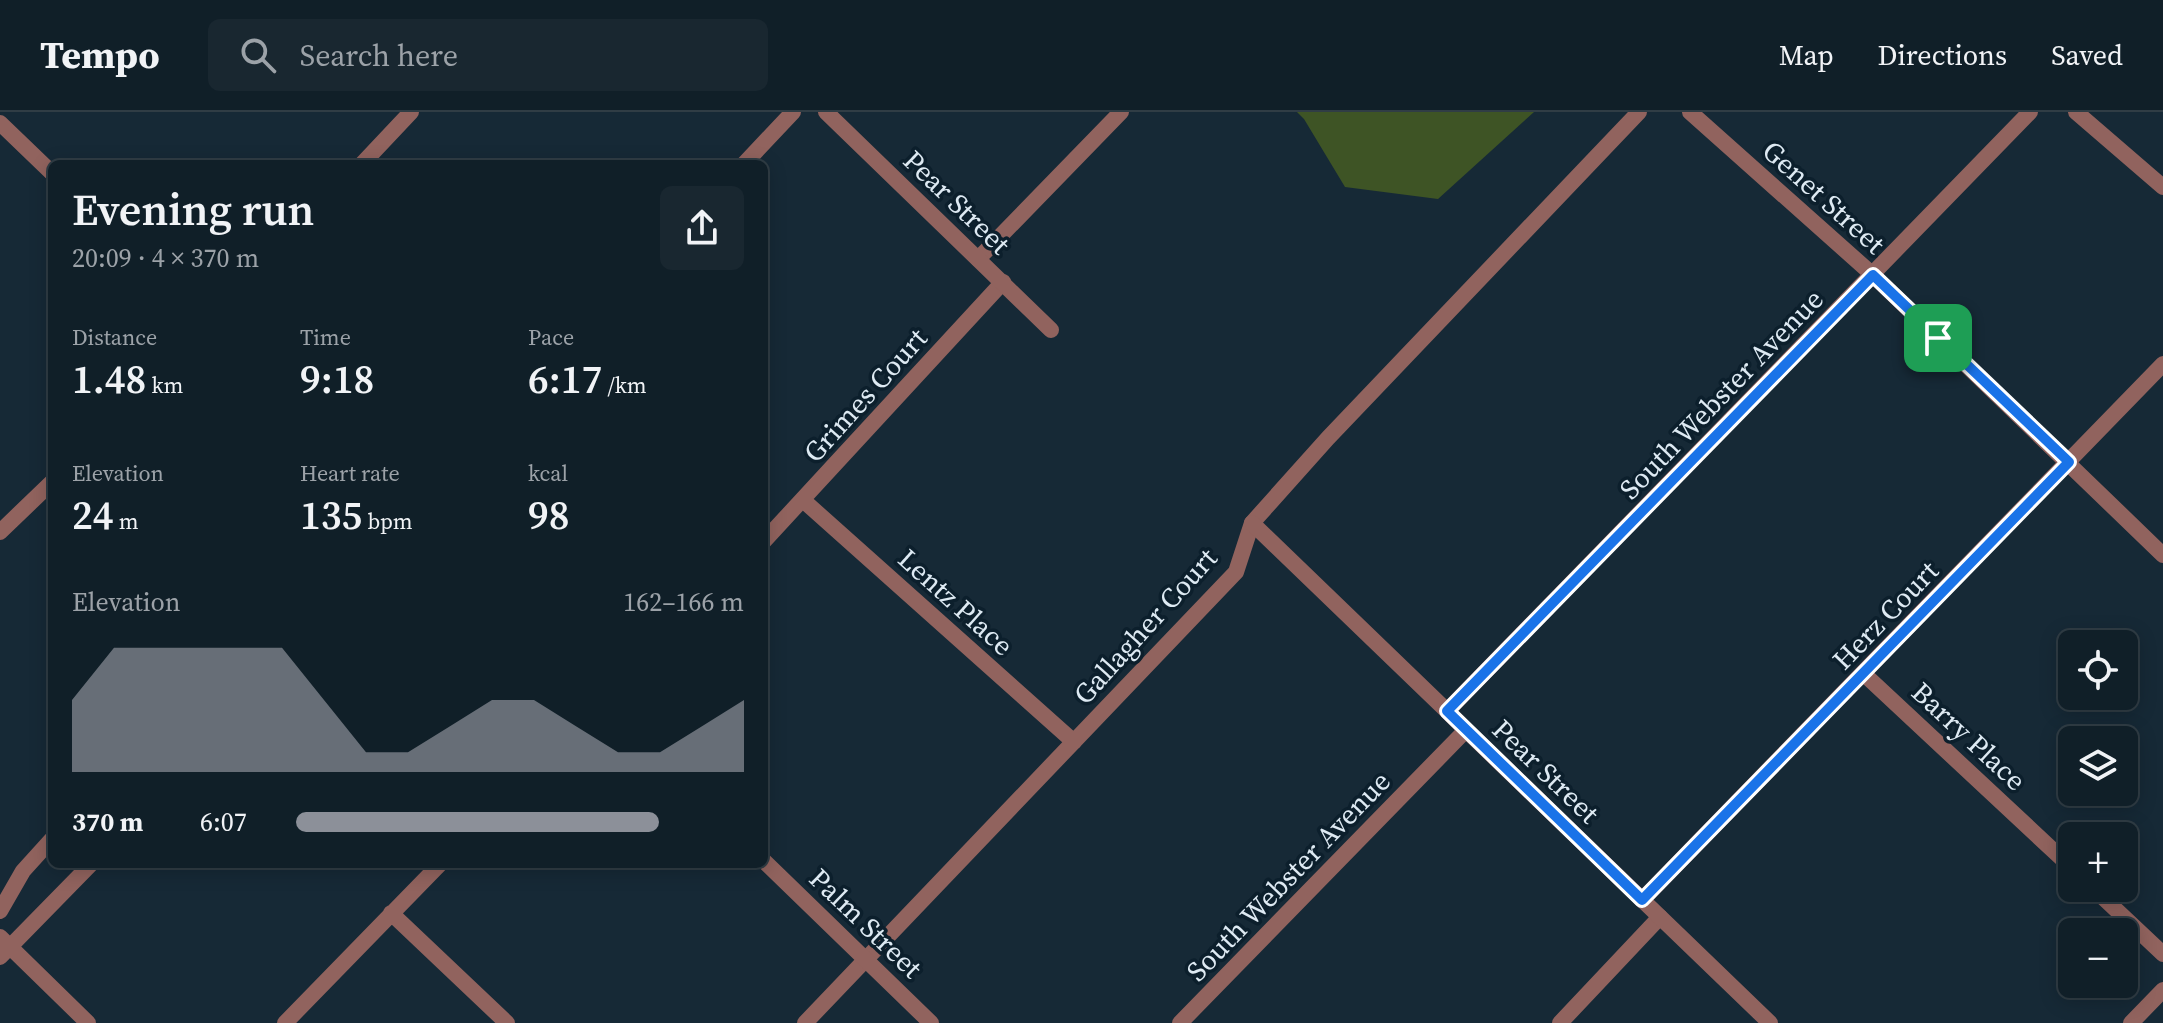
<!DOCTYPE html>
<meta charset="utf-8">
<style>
:root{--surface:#101f28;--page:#192730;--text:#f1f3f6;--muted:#9ca2a8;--line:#303d45;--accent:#8c9099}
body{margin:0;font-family:"Source Serif 4",serif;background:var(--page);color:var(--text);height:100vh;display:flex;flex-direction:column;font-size:30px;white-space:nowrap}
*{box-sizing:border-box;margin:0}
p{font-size:26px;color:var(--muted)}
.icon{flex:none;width:44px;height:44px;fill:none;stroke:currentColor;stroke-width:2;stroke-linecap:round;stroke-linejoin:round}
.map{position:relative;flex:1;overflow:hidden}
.side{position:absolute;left:48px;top:48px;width:720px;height:708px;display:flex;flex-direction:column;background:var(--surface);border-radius:12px;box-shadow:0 4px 20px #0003,0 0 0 2px var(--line)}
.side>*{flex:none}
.controls{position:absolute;left:2058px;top:518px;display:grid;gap:16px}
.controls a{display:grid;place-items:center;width:80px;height:80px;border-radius:12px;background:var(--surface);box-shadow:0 4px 20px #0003,0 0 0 2px var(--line);font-size:40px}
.pin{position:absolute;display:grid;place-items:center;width:68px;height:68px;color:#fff;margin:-34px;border-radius:16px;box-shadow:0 4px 12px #0006}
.round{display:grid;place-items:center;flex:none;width:84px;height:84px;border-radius:12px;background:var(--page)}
.overview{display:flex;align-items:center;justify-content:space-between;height:136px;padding:0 24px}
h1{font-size:44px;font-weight:600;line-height:60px}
.metrics{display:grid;grid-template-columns:repeat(3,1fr);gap:12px;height:136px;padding:8px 24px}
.metrics div{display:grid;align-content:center}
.metrics b{font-size:40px;font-weight:600}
.metrics small{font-size:22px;font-weight:400}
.metrics p{font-size:22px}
.chart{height:224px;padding:16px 24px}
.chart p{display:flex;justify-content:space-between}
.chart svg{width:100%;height:144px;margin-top:8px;fill:var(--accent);opacity:.7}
ul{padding:0 24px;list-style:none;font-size:26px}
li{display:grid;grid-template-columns:128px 96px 1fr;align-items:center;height:60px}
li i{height:20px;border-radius:10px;background:var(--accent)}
header{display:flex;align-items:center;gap:48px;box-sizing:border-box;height:112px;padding:0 40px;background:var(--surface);border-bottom:2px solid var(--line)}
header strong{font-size:38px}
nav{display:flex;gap:44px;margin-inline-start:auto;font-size:28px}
.search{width:560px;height:72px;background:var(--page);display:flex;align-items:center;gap:20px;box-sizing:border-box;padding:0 28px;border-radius:12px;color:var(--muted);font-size:30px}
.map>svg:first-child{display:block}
</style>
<header>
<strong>Tempo</strong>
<div class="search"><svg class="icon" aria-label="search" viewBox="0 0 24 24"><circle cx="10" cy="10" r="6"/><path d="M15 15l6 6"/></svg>Search here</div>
<nav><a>Map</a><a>Directions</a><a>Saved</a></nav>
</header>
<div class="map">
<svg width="2163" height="911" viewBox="0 0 2163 911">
<rect width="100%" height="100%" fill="#162936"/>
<path fill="#3e5425" d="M 1297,0 L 1534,0 L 1438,87 L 1345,75 L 1304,7 Z"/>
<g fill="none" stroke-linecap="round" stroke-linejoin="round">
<path stroke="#91635e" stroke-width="16" d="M 2076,0 L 2163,75
M 362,52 L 411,0
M 978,147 L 1121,0
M 804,389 L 1074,630
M 0,420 L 52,370
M 764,429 L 1003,170
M 1864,562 L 2072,756
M 2093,776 L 2163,842
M 1642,788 L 2163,252
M 0,799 L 23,759 L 52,727
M 391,801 L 507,911
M 285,911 L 440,752
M 805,911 L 1236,460 L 1252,411 L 1328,326 L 1639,0
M 1560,911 L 1660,805
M 2131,911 L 2163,878"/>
<path stroke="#91635e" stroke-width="16" d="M 826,0 L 1051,218
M 1690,0 L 1873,163 L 2163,443
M 0,11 L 52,61
M 744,52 L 793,0
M 1252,411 L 1447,599
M 1466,618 L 1770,911
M 764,749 L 931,911
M 0,825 L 88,911
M 0,845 L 91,752"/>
<path stroke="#91635e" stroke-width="16" d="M 1180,911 L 1466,618 L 1447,599 L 2030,0"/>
</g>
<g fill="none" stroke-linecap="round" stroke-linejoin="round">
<defs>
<path id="route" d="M 1873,163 L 2069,350 L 1642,788 L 1447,599 Z"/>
</defs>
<use href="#route" stroke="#fff" stroke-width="16"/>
<use href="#route" stroke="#1a73e8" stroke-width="10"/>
</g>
<g text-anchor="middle" stroke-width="7" stroke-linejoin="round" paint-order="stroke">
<g font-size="28" fill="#deeaf3" stroke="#0c1f2c">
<text transform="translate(1824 85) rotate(42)" y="10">Genet Street</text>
<text transform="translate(957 90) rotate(44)" y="10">Pear Street</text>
<text transform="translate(1721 282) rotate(-46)" y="10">South Webster Avenue</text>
<text transform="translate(865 283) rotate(-48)" y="10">Grimes Court</text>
<text transform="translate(956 490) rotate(42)" y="10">Lentz Place</text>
<text transform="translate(1885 503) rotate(-46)" y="10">Herz Court</text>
<text transform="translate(1145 514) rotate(-48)" y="10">Gallagher Court</text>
<text transform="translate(1969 624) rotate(43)" y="10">Barry Place</text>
<text transform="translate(1546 659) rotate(44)" y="10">Pear Street</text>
<text transform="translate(1288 764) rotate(-46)" y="10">South Webster Avenue</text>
<text transform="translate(866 811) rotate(44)" y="10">Palm Street</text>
</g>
</g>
</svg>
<div class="controls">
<a><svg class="icon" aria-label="locate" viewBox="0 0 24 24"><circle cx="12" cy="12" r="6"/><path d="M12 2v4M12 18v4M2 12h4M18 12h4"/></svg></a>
<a><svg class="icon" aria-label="layers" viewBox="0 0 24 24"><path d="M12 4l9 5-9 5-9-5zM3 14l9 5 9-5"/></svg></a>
<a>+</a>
<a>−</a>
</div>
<div class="pin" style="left:1938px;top:226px;background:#1e9e55"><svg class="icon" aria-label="arrive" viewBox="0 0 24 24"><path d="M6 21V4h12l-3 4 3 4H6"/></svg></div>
<section class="side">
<div class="overview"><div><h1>Evening run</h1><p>20:09 · 4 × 370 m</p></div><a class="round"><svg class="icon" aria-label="share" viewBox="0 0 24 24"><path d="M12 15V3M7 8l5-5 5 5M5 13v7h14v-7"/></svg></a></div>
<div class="metrics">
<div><p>Distance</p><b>1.48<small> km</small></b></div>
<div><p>Time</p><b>9:18</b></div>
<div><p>Pace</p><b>6:17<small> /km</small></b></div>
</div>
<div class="metrics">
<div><p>Elevation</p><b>24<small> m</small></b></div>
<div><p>Heart rate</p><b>135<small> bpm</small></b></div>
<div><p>kcal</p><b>98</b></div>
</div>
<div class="chart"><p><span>Elevation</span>162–166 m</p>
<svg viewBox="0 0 160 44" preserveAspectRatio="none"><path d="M0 44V22L10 6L20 6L30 6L40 6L50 6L60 22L70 38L80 38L90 30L100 22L110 22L120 30L130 38L140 38L150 30L160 22V44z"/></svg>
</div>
<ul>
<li><b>370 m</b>6:07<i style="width:81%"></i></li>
</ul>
</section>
</div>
